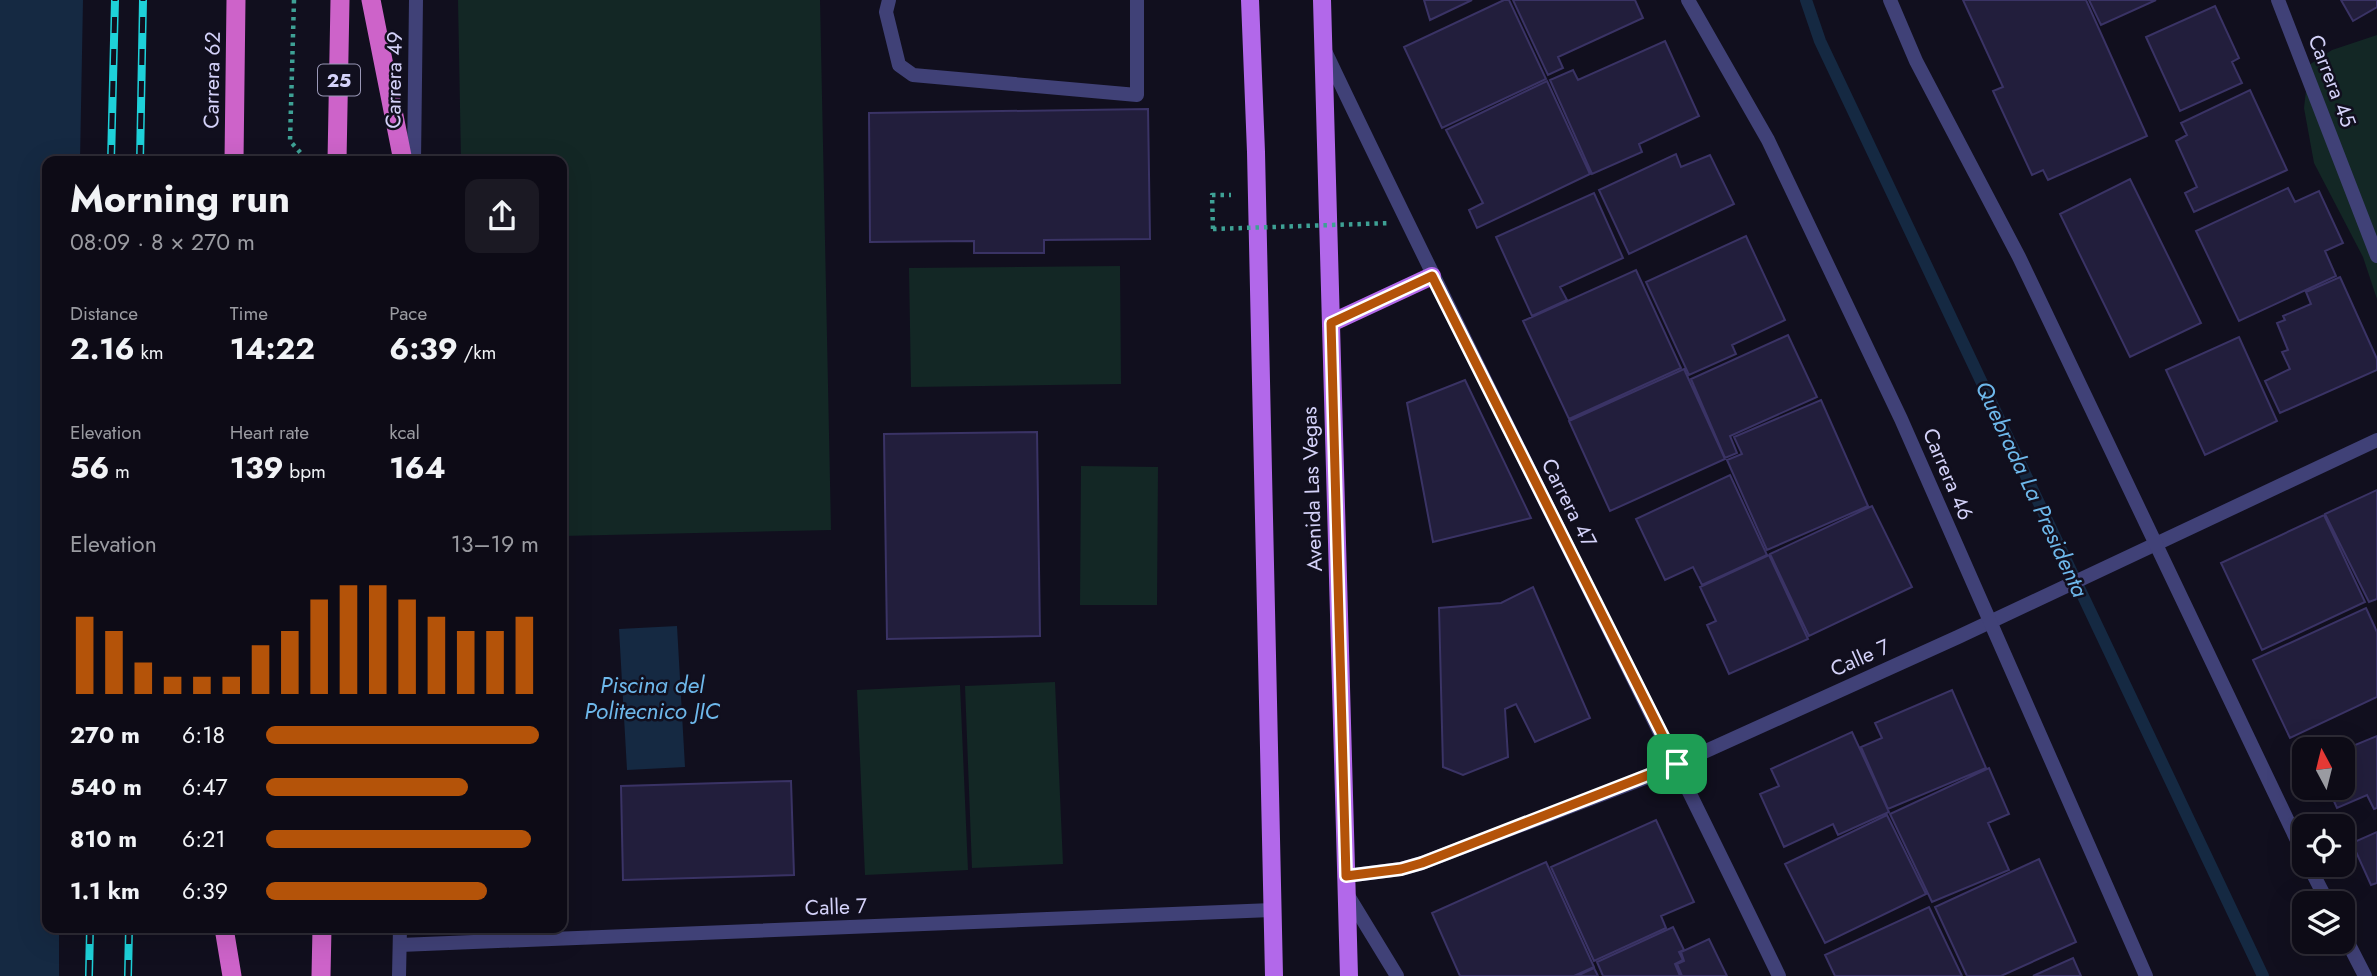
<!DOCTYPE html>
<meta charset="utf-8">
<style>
:root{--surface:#0d0b16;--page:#1b1923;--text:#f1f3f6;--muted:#9a9ba1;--line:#2d2b35;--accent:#b45309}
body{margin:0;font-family:Jost,sans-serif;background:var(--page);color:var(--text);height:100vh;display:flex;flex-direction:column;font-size:26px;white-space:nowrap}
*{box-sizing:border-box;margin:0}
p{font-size:23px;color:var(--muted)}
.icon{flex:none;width:38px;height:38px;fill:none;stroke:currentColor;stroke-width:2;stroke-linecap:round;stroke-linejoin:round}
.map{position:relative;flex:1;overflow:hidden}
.panel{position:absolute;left:42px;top:156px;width:525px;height:777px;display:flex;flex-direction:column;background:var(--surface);border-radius:14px;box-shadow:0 7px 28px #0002,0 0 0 2px var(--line)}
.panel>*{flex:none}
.needle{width:46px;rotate:353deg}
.fabs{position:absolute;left:2292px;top:737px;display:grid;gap:14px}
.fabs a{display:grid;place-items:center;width:63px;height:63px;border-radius:14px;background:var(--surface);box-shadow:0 7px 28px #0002,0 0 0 2px var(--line);font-size:35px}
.pin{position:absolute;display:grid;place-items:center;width:60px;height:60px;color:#fff;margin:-30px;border-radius:14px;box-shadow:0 4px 10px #0006}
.round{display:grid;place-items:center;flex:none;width:74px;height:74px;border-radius:14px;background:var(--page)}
.overview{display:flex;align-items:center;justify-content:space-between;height:119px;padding:0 28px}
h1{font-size:38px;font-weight:700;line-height:52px}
.metrics{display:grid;grid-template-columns:repeat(3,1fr);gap:10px;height:119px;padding:7px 28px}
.metrics div{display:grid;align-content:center}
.metrics b{font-size:30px;font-weight:700}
.metrics small{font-size:19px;font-weight:400}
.metrics p{font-size:19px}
.chart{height:196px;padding:14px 28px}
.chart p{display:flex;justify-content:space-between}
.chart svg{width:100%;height:126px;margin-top:7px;stroke:var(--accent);stroke-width:6}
ul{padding:0 28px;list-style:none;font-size:23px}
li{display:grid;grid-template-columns:112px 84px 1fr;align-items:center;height:52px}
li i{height:18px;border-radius:9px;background:var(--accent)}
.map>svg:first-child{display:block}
</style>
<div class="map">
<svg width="2377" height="976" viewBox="0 0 2377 976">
<rect width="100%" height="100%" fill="#110f1e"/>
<path fill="#132725" d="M 458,0 L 820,0 L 831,530 L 562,536 L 562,161 L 461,161 Z
M 2377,35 L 2377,299 L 2363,257 L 2314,163 L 2304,108 L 2309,65 L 2332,50 Z
M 1120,266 L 1121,384 L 911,387 L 909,268 Z
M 1081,466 L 1158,467 L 1157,605 L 1080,605 Z
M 1055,682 L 1063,864 L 972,868 L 965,686 Z
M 960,685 L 968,870 L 865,875 L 857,690 Z"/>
<path fill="#152942" d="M 0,0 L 83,0 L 80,161 L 47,161 L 47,928 L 59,928 L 59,976 L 0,976 Z
M 677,626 L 685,767 L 627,770 L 619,629 Z"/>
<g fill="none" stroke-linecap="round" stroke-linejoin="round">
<path stroke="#152942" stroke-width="12" d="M 1806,0 L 1820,41 L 2263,976"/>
</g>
<path fill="#221e3c" stroke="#3a3365" stroke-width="2" d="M 1424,0 L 1472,0 L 1430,20 Z
M 1504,0 L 1509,0 L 1546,79 L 1442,128 L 1404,47 Z
M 1513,0 L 1635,0 L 1643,18 L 1558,57 L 1563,68 L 1548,75 Z
M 1963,0 L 2086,0 L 2147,136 L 2048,180 L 2043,170 L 2032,175 L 1993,91 L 2003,87 Z
M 2089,0 L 2156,0 L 2101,25 Z
M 2341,0 L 2377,0 L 2377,7 L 2353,21 Z
M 2215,6 L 2239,58 L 2232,62 L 2242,83 L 2180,111 L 2146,37 Z
M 1665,41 L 1699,116 L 1639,144 L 1642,152 L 1592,174 L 1550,80 L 1573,70 L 1578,80 Z
M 1547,81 L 1590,174 L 1477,228 L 1469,210 L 1483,203 L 1446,130 Z
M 2250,90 L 2287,170 L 2194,212 L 2185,193 L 2197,187 L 2176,141 L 2187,135 L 2181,123 Z
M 1148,109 L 1150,239 L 1044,240 L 1044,253 L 974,253 L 974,241 L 870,242 L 869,113 Z
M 1676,154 L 1681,167 L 1710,155 L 1734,204 L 1629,254 L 1599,190 Z
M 2130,179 L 2201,323 L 2130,357 L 2060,214 Z
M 2288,188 L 2295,202 L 2319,191 L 2343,243 L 2325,251 L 2336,276 L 2239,321 L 2196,231 Z
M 1594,193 L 1623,258 L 1560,287 L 1567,300 L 1532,316 L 1496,237 Z
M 1746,236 L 1785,320 L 1732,345 L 1736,354 L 1689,375 L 1646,282 Z
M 1636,270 L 1681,368 L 1569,419 L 1523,321 Z
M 2340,277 L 2377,359 L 2377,370 L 2280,413 L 2265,381 L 2290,369 L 2282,352 L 2288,350 L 2277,323 L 2285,320 L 2283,316 L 2311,304 L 2306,292 Z
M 1788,335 L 1817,397 L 1730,436 L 1737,453 L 1725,458 L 1691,379 Z
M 2239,337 L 2277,421 L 2205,455 L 2166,370 Z
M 1684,369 L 1725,459 L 1610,511 L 1569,421 Z
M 1465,380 L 1531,518 L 1433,542 L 1407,403 Z
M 1821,400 L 1868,506 L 1767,550 L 1727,460 L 1742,454 L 1734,437 Z
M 1037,432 L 1040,636 L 887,639 L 884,434 Z
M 1730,475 L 1767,555 L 1702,585 L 1693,567 L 1665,580 L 1636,519 Z
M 2377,490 L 2377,599 L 2369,602 L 2325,514 Z
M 1872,506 L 1912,587 L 1809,636 L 1770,554 Z
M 2324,515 L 2365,602 L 2262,650 L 2221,563 Z
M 1769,555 L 1808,639 L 1729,674 L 1707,625 L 1716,621 L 1700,587 Z
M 1533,587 L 1590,718 L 1535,742 L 1516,704 L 1505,709 L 1508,757 L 1463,775 L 1443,767 L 1439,608 L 1501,603 Z
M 2366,608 L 2377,632 L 2377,697 L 2290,738 L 2253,660 Z
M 1952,690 L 1986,768 L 1888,809 L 1861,747 L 1882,738 L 1875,723 Z
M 1852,732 L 1889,812 L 1838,835 L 1833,824 L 1784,847 L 1760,794 L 1779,786 L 1771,769 Z
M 2377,736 L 2377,808 L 2374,809 L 2367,795 L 2337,808 L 2328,788 L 2343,788 L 2343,750 Z
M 1989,768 L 2009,814 L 1988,823 L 2009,870 L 1932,902 L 1890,814 Z
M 791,781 L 794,875 L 623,880 L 621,786 Z
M 1887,815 L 1926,894 L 1825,943 L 1785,864 Z
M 1656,820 L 1694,902 L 1661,916 L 1666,928 L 1594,961 L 1551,867 Z
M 2377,832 L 2377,883 L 2371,885 L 2352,843 Z
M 2039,859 L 2076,942 L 2001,976 L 1967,976 L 1935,907 Z
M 1546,862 L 1594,967 L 1574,976 L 1460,976 L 1432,913 Z
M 1929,907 L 1962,976 L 1835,976 L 1825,955 Z
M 1673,927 L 1684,950 L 1679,952 L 1683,960 L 1675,964 L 1680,976 L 1603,976 L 1597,962 Z
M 1709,939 L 1727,976 L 1682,976 L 1677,964 L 1684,961 L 1681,952 Z
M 2073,958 L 2081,976 L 2033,976 Z
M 1594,968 L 1598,976 L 1577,976 Z"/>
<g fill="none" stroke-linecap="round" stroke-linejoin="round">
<path stroke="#3ea195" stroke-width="4.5" stroke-dasharray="3.5 5" stroke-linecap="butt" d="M 294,0 L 290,141 L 307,160
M 1213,229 L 1212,195 L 1231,195"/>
<path stroke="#404177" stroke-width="14" d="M 889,0 L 886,12 L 899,65 L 913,75 L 1137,95 L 1137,0"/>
<path stroke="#404177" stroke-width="14" d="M 2278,0 L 2377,256
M 1325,51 C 1472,361 1630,667 1779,976
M 414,161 L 416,0
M 1346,876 L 1401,869 L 1422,863 L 1653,775 L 1958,637 L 2377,440
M 1347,894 L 1397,976
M 400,945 L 1273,910
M 399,976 L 400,928"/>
<path stroke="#404177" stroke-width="14" d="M 1688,0 L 1768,140 L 1901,419 L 2146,976
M 1890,0 L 1916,61 L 2019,257 L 2305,857
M 2308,864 L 2328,903
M 2343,933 L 2365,976"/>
<path stroke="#b268ea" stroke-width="18" d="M 1250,0 L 1256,152 L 1274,976
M 1322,0 L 1349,976
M 1331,323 L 1432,276"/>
<path stroke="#cd63c9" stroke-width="19" d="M 371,0 L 403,161
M 234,161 L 236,0
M 337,161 L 340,0
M 224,928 L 232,976
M 321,976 L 322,928"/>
<defs>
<path id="rail" d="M 111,161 L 115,0
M 140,161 L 143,0
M 89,976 L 90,928
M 128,976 L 129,928"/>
</defs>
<use href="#rail" stroke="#1ed1d9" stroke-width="8"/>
<use href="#rail" stroke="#110f1e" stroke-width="5" stroke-dasharray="16" stroke-linecap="butt"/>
<path stroke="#3ea195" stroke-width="4.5" stroke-dasharray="3.5 5" stroke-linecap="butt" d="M 1213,229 L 1391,223"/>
</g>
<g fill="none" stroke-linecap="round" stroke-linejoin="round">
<defs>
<path id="route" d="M 1432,276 L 1677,764 L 1422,863 L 1401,869 L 1346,876 L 1331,323 Z"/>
</defs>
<use href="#route" stroke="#fff" stroke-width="14"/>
<use href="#route" stroke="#b45309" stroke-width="9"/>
</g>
<g text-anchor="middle" stroke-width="5" stroke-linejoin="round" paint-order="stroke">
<rect fill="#110f1e" stroke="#9a98b7" stroke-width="2" x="318" y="64.5" width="42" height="31" rx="5"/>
<g font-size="19" font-weight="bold" fill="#d4d2f9">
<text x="339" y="87">25</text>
</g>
<g font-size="21" fill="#d4d2f9" stroke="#110f1e">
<text transform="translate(212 80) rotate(-89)" y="7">Carrera 62</text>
<text transform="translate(394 80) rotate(-89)" y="7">Carrera 49</text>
<text transform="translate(2332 81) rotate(69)" y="7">Carrera 45</text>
<text transform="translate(1948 474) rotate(67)" y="7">Carrera 46</text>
<text transform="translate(1312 489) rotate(-92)" y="7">Avenida Las Vegas</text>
<text transform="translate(1569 503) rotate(63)" y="7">Carrera 47</text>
<text transform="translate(1860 658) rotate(-24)" y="7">Calle 7</text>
<text transform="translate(836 907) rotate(-2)" y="7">Calle 7</text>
</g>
<g font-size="23" font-style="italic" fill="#6eb8eb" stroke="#110f1e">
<text transform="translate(2032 489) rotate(65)" y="8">Quebrada La Presidenta</text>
<text x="652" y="693">Piscina del<tspan x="652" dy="26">Politecnico JIC</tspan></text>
</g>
</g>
</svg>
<div class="fabs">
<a><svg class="needle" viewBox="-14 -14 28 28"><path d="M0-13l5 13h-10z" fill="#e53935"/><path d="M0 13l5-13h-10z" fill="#9a9ba1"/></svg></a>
<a><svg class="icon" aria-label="locate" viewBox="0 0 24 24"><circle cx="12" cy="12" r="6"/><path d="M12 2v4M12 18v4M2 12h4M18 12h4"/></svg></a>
<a><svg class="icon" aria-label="layers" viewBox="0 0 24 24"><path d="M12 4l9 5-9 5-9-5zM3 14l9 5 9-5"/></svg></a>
</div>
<div class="pin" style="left:1677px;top:764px;background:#1e9e55"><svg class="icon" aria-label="arrive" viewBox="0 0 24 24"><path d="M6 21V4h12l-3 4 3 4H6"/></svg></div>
<section class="panel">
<div class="overview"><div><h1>Morning run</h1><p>08:09 · 8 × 270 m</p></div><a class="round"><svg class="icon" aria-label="share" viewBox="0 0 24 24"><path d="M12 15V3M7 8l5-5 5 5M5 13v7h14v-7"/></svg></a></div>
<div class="metrics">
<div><p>Distance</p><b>2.16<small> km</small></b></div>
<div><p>Time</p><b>14:22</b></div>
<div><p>Pace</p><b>6:39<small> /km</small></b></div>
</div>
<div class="metrics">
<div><p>Elevation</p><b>56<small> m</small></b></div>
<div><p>Heart rate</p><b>139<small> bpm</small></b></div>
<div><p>kcal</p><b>164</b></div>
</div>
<div class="chart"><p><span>Elevation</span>13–19 m</p>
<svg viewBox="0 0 160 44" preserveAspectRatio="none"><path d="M5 44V17M15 44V22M25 44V33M35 44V38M45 44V38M55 44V38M65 44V27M75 44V22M85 44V11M95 44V6M105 44V6M115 44V11M125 44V17M135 44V22M145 44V22M155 44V17"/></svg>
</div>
<ul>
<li><b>270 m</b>6:18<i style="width:100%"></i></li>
<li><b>540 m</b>6:47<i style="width:74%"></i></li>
<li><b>810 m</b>6:21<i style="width:97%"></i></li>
<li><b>1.1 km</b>6:39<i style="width:81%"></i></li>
</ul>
</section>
</div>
